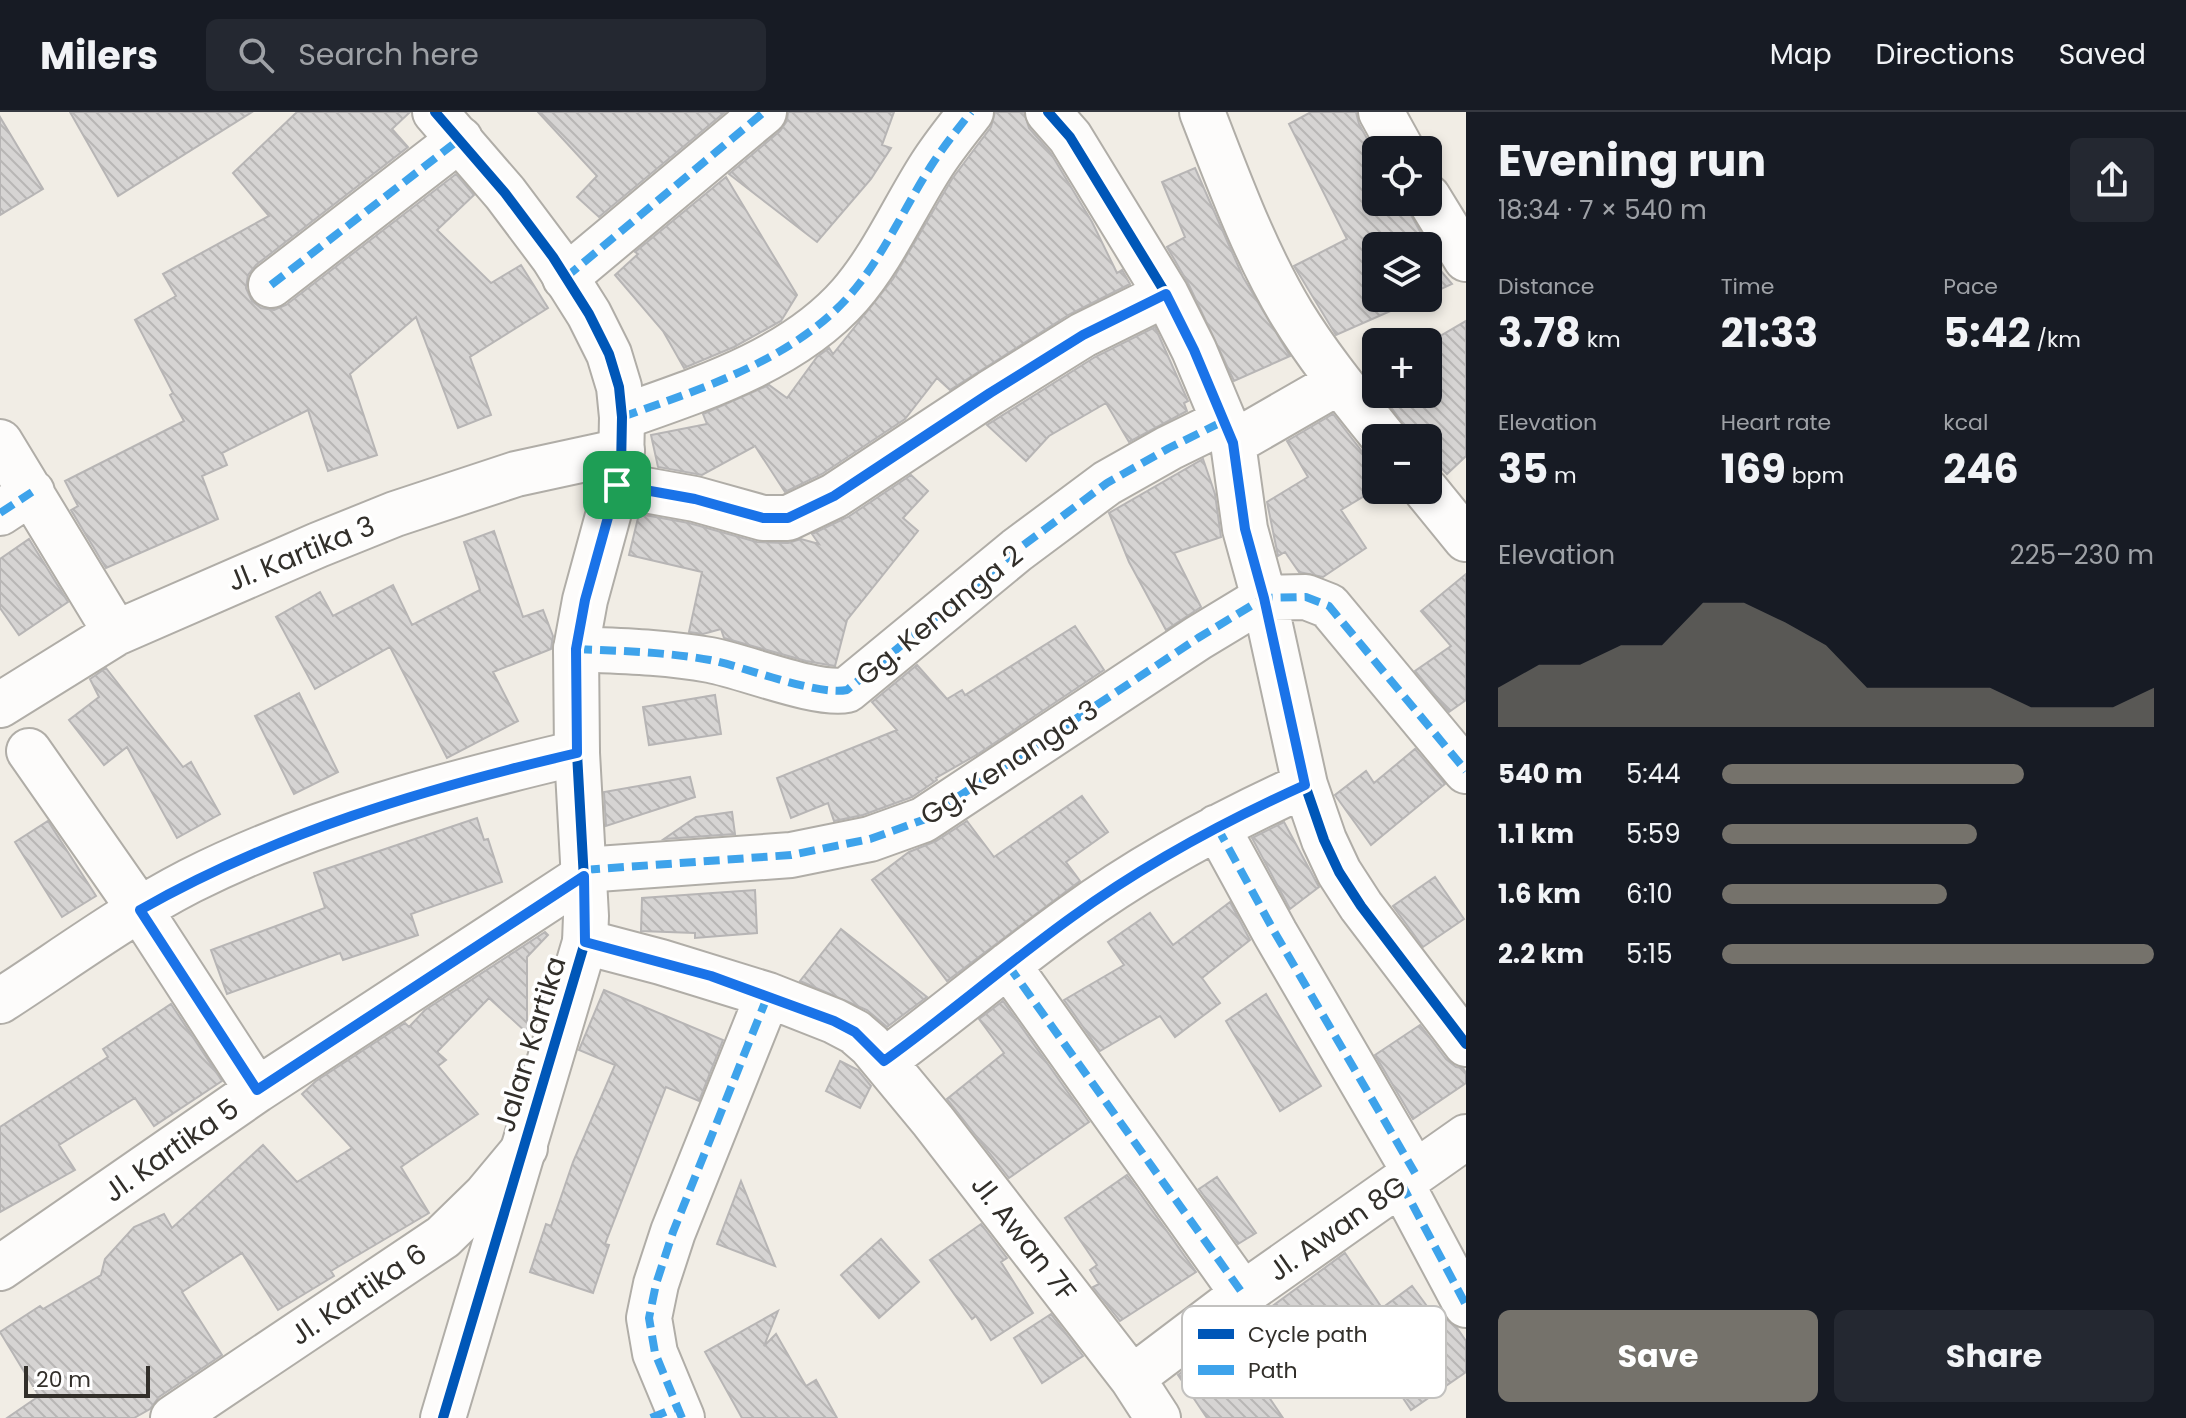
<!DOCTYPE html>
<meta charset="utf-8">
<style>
:root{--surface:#171b24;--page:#242831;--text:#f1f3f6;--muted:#9ea1a6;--line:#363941;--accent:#75726b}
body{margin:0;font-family:Poppins,sans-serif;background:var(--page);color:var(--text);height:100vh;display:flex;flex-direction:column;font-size:30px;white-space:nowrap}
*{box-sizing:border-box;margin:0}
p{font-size:26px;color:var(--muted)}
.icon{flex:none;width:44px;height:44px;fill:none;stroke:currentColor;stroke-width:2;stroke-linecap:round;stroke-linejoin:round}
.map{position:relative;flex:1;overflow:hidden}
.drawer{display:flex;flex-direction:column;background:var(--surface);width:720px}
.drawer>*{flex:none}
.tools{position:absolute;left:1362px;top:24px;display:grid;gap:16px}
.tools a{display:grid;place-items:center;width:80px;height:80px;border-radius:12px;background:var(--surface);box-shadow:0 4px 12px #0003;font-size:40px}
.scale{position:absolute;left:24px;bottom:20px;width:126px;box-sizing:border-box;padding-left:8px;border:4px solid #322f2a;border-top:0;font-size:22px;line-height:28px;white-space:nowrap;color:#322f2a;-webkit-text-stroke:6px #fff;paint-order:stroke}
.pin{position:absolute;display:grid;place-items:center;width:68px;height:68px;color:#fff;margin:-34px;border-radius:16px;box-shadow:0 4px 12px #0006}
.round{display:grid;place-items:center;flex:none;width:84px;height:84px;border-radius:12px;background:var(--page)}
.summary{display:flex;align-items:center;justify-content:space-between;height:136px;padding:0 32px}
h1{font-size:44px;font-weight:700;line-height:60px}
.metrics{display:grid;grid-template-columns:repeat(3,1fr);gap:12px;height:136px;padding:8px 32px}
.metrics div{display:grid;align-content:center}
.metrics b{font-size:40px;font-weight:700}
.metrics small{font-size:22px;font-weight:400}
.metrics p{font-size:22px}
.chart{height:224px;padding:16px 32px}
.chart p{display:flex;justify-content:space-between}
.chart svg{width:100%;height:144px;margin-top:8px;fill:var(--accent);opacity:.7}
.primary-button{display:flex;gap:16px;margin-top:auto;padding:16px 32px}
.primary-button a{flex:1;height:92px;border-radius:12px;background:var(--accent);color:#fff;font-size:32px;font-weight:700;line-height:92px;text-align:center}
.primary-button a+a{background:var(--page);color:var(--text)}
ul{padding:0 32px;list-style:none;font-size:26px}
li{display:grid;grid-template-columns:128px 96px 1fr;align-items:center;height:60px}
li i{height:20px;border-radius:10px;background:var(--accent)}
header{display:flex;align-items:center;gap:48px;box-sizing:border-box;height:112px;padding:0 40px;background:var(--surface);border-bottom:2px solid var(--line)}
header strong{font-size:38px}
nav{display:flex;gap:44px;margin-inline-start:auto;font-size:28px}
.search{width:560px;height:72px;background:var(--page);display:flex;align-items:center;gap:20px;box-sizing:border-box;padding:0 28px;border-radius:12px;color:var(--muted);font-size:30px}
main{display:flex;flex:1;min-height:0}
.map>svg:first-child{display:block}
</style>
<header>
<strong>Milers</strong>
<div class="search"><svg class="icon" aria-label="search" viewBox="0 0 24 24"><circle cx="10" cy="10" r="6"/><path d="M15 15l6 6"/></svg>Search here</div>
<nav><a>Map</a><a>Directions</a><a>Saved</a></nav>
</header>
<main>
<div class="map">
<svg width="1466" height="1306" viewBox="0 0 1466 1306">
<defs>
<pattern id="building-back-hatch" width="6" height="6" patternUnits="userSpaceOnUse" patternTransform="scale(2)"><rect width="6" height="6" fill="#d6d4d3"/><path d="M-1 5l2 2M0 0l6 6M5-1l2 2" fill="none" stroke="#b8b6b5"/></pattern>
</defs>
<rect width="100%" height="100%" fill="#f1ede5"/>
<path fill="url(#building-back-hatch)" stroke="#b7b5b5" stroke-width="2" d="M 70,0 L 252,0 L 118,84 Z
M 297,0 L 410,0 L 392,17 L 408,35 L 256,153 L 248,163 L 246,176 L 252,189 L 261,196 L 274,198 L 286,193 L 456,62 L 474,83 L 437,118 L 491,171 L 521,153 L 548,196 L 470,245 L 491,303 L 458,316 L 416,205 L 350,262 L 377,343 L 328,359 L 308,298 L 222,341 L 227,353 L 202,364 L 218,407 L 106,456 L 71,398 L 78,394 L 65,369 L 184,309 L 170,283 L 173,281 L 135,208 L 176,184 L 163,162 L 269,104 L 233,61 Z
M 538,0 L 725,0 L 599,105 L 577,85 L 597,64 Z
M 788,0 L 894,0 L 882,33 L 891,36 L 871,67 L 817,130 L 729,62 L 780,19 L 787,9 Z
M 995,0 L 1024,0 L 1029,16 L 1050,40 L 1092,110 L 1117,161 L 1122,158 L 1130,172 L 1070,202 L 950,278 L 937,266 L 905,307 L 822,362 L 785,380 L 755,334 L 702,363 L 658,355 L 651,323 L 707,312 L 703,302 L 769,273 L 787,286 L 817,245 L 829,236 L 833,242 L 893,167 L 952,67 L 991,15 Z
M 1311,0 L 1356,0 L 1359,12 L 1376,43 L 1376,90 L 1404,90 L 1428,134 L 1376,134 L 1376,186 L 1420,186 L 1336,223 L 1294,154 L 1347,127 L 1289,12 Z
M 0,5 L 43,77 L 0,103 Z
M 1195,56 L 1243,165 L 1290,244 L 1234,269 L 1188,171 L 1167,135 L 1185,125 L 1162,70 Z
M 726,65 L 797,183 L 781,209 L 734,235 L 684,256 L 663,219 L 615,163 L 638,142 L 635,140 Z
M 1428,135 L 1440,158 L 1452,172 L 1428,183 Z
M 1466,209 L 1466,344 L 1447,362 L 1428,342 L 1428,326 L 1414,326 L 1381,282 L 1428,282 L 1428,231 Z
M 1155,215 L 1188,289 L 1184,291 L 1187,299 L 1129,330 L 1106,291 L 1049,324 L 1026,349 L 987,313 L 1095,245 Z
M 1333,302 L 1364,342 L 1376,350 L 1376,377 L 1341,398 L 1366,436 L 1323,465 L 1299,460 L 1285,440 L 1278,444 L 1267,390 L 1308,365 L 1287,329 Z
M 1203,347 L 1215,382 L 1221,425 L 1174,441 L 1201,495 L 1166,518 L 1129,450 L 1109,401 Z
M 911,363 L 928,379 L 903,406 L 918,419 L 847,508 L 835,554 L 806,549 L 724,526 L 721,517 L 703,522 L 689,520 L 702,460 L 629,443 L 639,402 L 689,411 L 757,430 L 788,431 L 801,427 L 819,432 L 812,422 L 848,405 Z
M 494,419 L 523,505 L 543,498 L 553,524 L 551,537 L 493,560 L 518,609 L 447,646 L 390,535 L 315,577 L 276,505 L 320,480 L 333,504 L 393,473 L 412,513 L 480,478 L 464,430 Z
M 29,427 L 68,490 L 19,523 L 0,496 L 0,447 Z
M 1466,462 L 1466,588 L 1449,600 L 1415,559 L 1451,534 L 1421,499 Z
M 1075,514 L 1104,558 L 978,642 L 936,666 L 937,668 L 912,685 L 863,703 L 834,709 L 828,691 L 791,706 L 777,666 L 897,618 L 872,590 L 917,553 L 947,587 L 962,578 L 965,583 Z
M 106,556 L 183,655 L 191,650 L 220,702 L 177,726 L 127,635 L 104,653 L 69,608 L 99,585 L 90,567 Z
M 299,581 L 338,660 L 294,682 L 255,604 Z
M 715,583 L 721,622 L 649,633 L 643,595 Z
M 1415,637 L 1445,672 L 1371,733 L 1335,683 L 1366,659 L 1374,671 Z
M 690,665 L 695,685 L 606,714 L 604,680 Z
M 1082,684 L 1108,720 L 1066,750 L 1080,769 L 947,869 L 872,768 L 909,740 L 936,729 L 967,709 L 994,745 Z
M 732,700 L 735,722 L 664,727 L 696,705 Z
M 477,706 L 484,728 L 488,727 L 502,770 L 411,802 L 418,823 L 343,848 L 340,841 L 227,882 L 211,838 L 325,796 L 314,761 Z
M 48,709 L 96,784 L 62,805 L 15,730 Z
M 1284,710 L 1319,775 L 1290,797 L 1252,726 Z
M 1435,765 L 1464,807 L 1423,835 L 1393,794 Z
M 755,778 L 757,821 L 695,826 L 695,821 L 641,819 L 642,786 Z
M 1230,790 L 1250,828 L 1202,866 L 1220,891 L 1175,925 L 1160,904 L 1100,939 L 1064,888 L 1124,853 L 1108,830 L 1150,801 L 1173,833 Z
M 841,817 L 927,885 L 887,915 L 867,898 L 800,869 Z
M 545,820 L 548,823 L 527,845 L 527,921 L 489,886 L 437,940 L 446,948 L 438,954 L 478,1002 L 401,1055 L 429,1101 L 331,1159 L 334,1164 L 278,1198 L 242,1141 L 182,1180 L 222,1243 L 159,1285 L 150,1297 L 134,1306 L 7,1306 L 39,1284 L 0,1220 L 40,1194 L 43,1197 L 101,1163 L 105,1147 L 134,1115 L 164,1102 L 172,1116 L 263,1033 L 297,1070 L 352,1036 L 302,982 L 316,969 L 405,911 L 409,915 L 425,898 Z
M 604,878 L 723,928 L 699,989 L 666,975 L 605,1132 L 609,1133 L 593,1181 L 530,1160 L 546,1112 L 551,1114 L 573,1050 L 615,953 L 579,938 Z
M 1266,882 L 1321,974 L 1280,999 L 1226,909 Z
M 1003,889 L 1089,1010 L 1009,1066 L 947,987 L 1004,941 L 979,907 Z
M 171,892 L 222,969 L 154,1014 L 135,986 L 59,1033 L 75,1058 L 0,1100 L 0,1015 L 108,945 L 103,937 Z
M 1420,913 L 1446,947 L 1456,955 L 1463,956 L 1466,961 L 1466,971 L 1413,1007 L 1375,943 Z
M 840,949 L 858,958 L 871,974 L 860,996 L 826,979 Z
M 1127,1063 L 1196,1160 L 1120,1209 L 1093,1175 L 1099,1172 L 1090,1158 L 1097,1153 L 1065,1106 Z
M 1217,1065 L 1256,1121 L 1238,1132 L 1199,1077 Z
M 741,1069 L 775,1154 L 717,1132 Z
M 981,1112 L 1007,1146 L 1001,1150 L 1033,1201 L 991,1228 L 976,1204 L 972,1207 L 930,1148 Z
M 881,1127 L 919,1170 L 879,1206 L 841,1163 Z
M 1345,1141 L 1382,1196 L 1412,1174 L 1438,1209 L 1444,1205 L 1457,1216 L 1466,1229 L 1466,1260 L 1411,1298 L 1353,1211 L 1272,1267 L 1274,1270 L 1264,1278 L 1283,1306 L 1207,1306 L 1178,1263 Z
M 778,1199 L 764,1234 L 776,1222 L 806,1274 L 816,1268 L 837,1306 L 742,1306 L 705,1240 Z
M 1051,1202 L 1083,1244 L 1042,1271 L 1014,1226 Z"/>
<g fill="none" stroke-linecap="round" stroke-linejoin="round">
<defs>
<path id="street" d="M 1048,0 L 1070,25 L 1166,182 L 1194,238 L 1233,331 L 1245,417 L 1264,486 L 1305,673 L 1324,728 L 1339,760 L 1361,794 L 1466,932
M 1202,0 C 1229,69 1254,139 1292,202 C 1319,246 1352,286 1384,326
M 1381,0 L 1402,38
M 1428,85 L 1466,147
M 565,166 L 764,0
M 271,173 L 460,27
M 622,305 C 701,277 793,248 850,183 C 883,145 904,96 931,54 C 943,35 957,18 971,0
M 0,330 L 116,521
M 1233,331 L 1339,270
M 617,373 L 695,387 L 763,406 L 788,406 L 834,384 L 990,281 L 1083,223 L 1166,182
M 1426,378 L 1466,427
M 0,401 L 32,380
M 576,537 C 621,539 666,540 710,548 C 746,555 817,584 847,578 L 1017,438 L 1107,371 L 1169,336 L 1224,309
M 0,593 L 116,521 L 318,433 L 395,402 L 516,362 L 622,339
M 29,639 L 140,798 L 257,978
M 1217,715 L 1275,821 L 1415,1061
M 584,758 L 791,743 L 870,727 L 923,708 L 1198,526 L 1264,486 L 1306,485 L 1329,494 L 1466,659
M 585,830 L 661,850 L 768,883 L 834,909 L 855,920 L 870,933 L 933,1009 L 1132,1266 L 1158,1306
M 1008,853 L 1243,1182
M 0,889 C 62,849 124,803 190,769 C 311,708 446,672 577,641
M 884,949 C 948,902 1008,851 1072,805 C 1145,752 1223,710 1305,673
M 1401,1071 L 1466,1193
M 0,1156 L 257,978 L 584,764
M 1132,1266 L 1243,1182 L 1466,1025
M 173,1306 L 443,1125 L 485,1084 L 525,1036
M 682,1306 L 655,1241 L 649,1206 L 656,1172 L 673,1120 L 768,883"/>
<path id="secondary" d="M 435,0 L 505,81 L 553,145 L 589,202 L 609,242 L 619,275 L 622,305 L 621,356 L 585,488 L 576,537 L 577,641 L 586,804 L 585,830 L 443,1306"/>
</defs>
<use href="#street" stroke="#b0ada7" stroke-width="48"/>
<use href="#secondary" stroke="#b0ada7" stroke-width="48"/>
<use href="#street" stroke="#fdfcfb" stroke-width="44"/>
<use href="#secondary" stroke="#fdfcfb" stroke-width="44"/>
<path stroke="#3ea3eb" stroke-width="8" stroke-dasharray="16 8" stroke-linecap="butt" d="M 565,166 L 764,0
M 271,173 L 460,27
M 622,305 C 701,277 793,248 850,183 C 883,145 904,96 931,54 C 943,35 957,18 971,0
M 617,373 L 695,387 L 763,406 L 788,406 L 834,384 L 990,281 L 1083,223 L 1166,182
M 0,401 L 32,380
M 576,537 C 621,539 666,540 710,548 C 746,555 817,584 847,578 L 1017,438 L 1107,371 L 1169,336 L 1224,309
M 1217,715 L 1275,821 L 1415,1061
M 584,758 L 791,743 L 870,727 L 923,708 L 1198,526 L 1264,486 L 1306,485 L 1329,494 L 1466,659
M 1008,853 L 1243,1182
M 1401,1071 L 1466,1193
M 651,1306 L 675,1296
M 682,1306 L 655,1241 L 649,1206 L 656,1172 L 673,1120 L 768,883"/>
<defs>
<path id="cycleway" d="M 435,0 L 505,81 L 553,145 L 589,202 L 609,242 L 619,275 L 622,305 L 621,356 L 585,488 L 576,537 L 577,641 L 586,804 L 585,830 L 443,1306
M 1048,0 L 1070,25 L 1166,182 L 1194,238 L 1233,331 L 1245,417 L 1264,486 L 1305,673 L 1324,728 L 1339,760 L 1361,794 L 1466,932"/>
</defs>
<use href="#cycleway" stroke="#fff" stroke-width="15"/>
<use href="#cycleway" stroke="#0057b8" stroke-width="10"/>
</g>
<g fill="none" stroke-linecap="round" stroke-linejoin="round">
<defs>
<path id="route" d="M 1166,182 L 1194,238 L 1233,331 L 1245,417 L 1264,486 L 1305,673 C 1223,710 1145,752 1072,805 C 1008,851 948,903 884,949 L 855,920 L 834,909 L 711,864 L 585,830 L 584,764 L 257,978 L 140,798 C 275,721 426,676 577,641 L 576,537 L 585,488 L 617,373 L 695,387 L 763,406 L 788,406 L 834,384 L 990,281 L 1083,223 Z"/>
</defs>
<use href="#route" stroke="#fff" stroke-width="16"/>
<use href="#route" stroke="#1a73e8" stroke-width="10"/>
</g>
<g text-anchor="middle" stroke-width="7" stroke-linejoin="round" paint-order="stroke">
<g font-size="28" fill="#322f2a" stroke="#fff">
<text transform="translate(301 441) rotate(-22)" y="10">Jl. Kartika 3</text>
<text transform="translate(939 503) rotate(-39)" y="10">Gg. Kenanga 2</text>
<text transform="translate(1009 650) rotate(-33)" y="10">Gg. Kenanga 3</text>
<text transform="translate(530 932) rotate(-73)" y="10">Jalan Kartika</text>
<text transform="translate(171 1038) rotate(-35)" y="10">Jl. Kartika 5</text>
<text transform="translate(1337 1116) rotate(-35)" y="10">Jl. Awan 8G</text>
<text transform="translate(1024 1126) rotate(52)" y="10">Jl. Awan 7F</text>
<text transform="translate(358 1182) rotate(-34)" y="10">Jl. Kartika 6</text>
</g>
</g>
<rect x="1182" y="1194" width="264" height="92" rx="12" fill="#fff" stroke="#c2c1bf" stroke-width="2"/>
<rect x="1198" y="1217" width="36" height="10" fill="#0057b8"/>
<rect x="1198" y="1253" width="36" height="10" fill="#3ea3eb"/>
<g font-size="22" fill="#322f2a">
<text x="1248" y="1230">Cycle path</text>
<text x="1248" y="1266">Path</text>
</g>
</svg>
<div class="tools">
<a><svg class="icon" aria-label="locate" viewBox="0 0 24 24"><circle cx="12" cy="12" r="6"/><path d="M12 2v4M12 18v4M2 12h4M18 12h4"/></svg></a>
<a><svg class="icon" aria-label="layers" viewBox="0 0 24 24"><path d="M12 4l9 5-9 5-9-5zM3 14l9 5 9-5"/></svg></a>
<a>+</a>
<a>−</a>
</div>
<div class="scale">20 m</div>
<div class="pin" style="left:617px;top:373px;background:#1e9e55"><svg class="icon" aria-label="arrive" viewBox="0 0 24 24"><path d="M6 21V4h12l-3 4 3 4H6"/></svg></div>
</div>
<section class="drawer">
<div class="summary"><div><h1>Evening run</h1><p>18:34 · 7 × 540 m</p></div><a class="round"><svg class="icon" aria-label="share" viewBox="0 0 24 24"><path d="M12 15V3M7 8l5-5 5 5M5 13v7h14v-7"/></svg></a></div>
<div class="metrics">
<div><p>Distance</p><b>3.78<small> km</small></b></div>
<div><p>Time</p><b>21:33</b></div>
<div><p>Pace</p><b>5:42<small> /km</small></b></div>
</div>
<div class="metrics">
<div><p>Elevation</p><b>35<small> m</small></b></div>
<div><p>Heart rate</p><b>169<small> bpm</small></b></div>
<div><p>kcal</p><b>246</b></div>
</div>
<div class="chart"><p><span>Elevation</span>225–230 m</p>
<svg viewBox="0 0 160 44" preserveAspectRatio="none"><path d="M0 44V32L10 25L20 25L30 19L40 19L50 6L60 6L70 12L80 19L90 32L100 32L110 32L120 32L130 38L140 38L150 38L160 32V44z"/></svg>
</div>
<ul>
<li><b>540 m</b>5:44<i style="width:70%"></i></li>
<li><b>1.1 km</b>5:59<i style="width:59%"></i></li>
<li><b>1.6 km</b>6:10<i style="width:52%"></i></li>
<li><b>2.2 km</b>5:15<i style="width:100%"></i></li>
</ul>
<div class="primary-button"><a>Save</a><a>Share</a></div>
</section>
</main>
